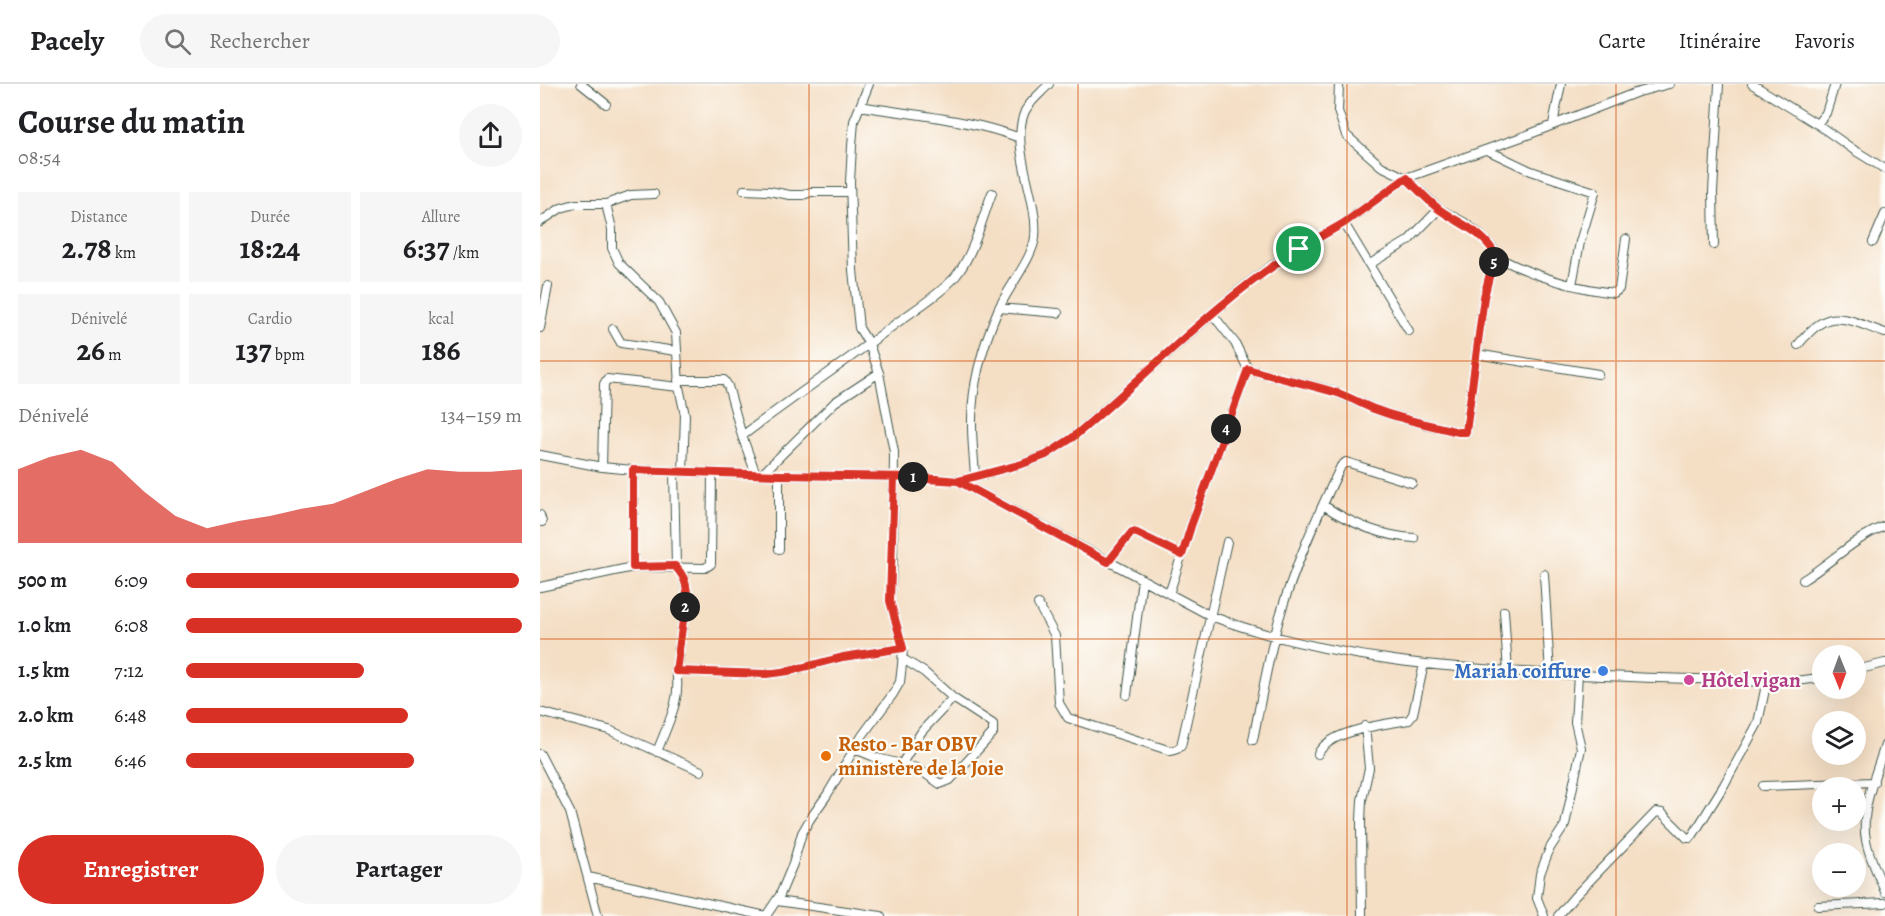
<!DOCTYPE html>
<html lang="fr">
<meta charset="utf-8">
<style>
:root{--surface:#fff;--page:#f6f6f6;--text:#202124;--muted:#757577;--line:#e0e0e0;--accent:#d93025}
body{margin:0;font-family:Alegreya,serif;background:var(--page);color:var(--text);height:100vh;display:flex;flex-direction:column;font-size:22px;white-space:nowrap}
*{box-sizing:border-box;margin:0}
p{font-size:20px;color:var(--muted)}
.icon{flex:none;width:33px;height:33px;fill:none;stroke:currentColor;stroke-width:2;stroke-linecap:round;stroke-linejoin:round}
.map{position:relative;flex:1;overflow:hidden}
.drawer{display:flex;flex-direction:column;background:var(--surface);width:540px}
.drawer>*{flex:none}
.needle{width:39px;rotate:179deg}
.tools{position:absolute;left:1272px;top:561px;display:grid;gap:12px}
.tools a{display:grid;place-items:center;width:54px;height:54px;border-radius:50%;background:var(--surface);box-shadow:0 6px 24px #0002;font-size:30px}
.pin{position:absolute;display:grid;place-items:center;width:51px;height:51px;color:#fff;margin:-26px;border:3px solid #fff;border-radius:50%;box-shadow:0 2px 6px #0007}
.km{position:absolute;width:30px;height:30px;margin:-15px;border-radius:50%;background:#222;color:#fff;font-size:16px;line-height:30px;text-align:center}
.round{display:grid;place-items:center;flex:none;width:63px;height:63px;border-radius:32px;background:var(--page)}
.summary{display:flex;align-items:center;justify-content:space-between;height:102px;padding:0 18px}
h1{font-size:33px;font-weight:600;line-height:45px}
.metrics{display:grid;grid-template-columns:repeat(3,1fr);gap:9px;height:102px;padding:6px 18px}
.metrics div{display:grid;align-content:center;border-radius:0px;background:var(--page);text-align:center}
.metrics b{font-size:30px;font-weight:600}
.metrics small{font-size:16px;font-weight:400}
.metrics p{font-size:16px}
.chart{height:168px;padding:12px 18px}
.chart p{display:flex;justify-content:space-between}
.chart svg{width:100%;height:108px;margin-top:6px;fill:var(--accent);opacity:.7}
.primary-button{display:flex;gap:12px;margin-top:auto;padding:12px 18px}
.primary-button a{flex:1;height:69px;border-radius:36px;background:var(--accent);color:#fff;font-size:24px;font-weight:600;line-height:69px;text-align:center}
.primary-button a+a{background:var(--page);color:var(--text)}
ul{padding:0 18px;list-style:none;font-size:20px}
li{display:grid;grid-template-columns:96px 72px 1fr;align-items:center;height:45px}
li i{height:15px;border-radius:8px;background:var(--accent)}
header{display:flex;align-items:center;gap:36px;box-sizing:border-box;height:84px;padding:0 30px;background:var(--surface);border-bottom:2px solid var(--line)}
header strong{font-size:28px}
nav{display:flex;gap:33px;margin-inline-start:auto;font-size:21px}
.search{width:420px;height:54px;background:var(--page);display:flex;align-items:center;gap:15px;box-sizing:border-box;padding:0 21px;border-radius:33px;color:var(--muted);font-size:22px}
main{display:flex;flex:1;min-height:0}
.map>svg:first-child{display:block}
</style>
<header>
<strong>Pacely</strong>
<div class="search"><svg class="icon" aria-label="search" viewBox="0 0 24 24"><circle cx="10" cy="10" r="6"/><path d="M15 15l6 6"/></svg>Rechercher</div>
<nav><a>Carte</a><a>Itinéraire</a><a>Favoris</a></nav>
</header>
<main>
<section class="drawer">
<div class="summary"><div><h1>Course du matin</h1><p>08:54</p></div><a class="round"><svg class="icon" aria-label="share" viewBox="0 0 24 24"><path d="M12 15V3M7 8l5-5 5 5M5 13v7h14v-7"/></svg></a></div>
<div class="metrics">
<div><p>Distance</p><b>2.78<small> km</small></b></div>
<div><p>Durée</p><b>18:24</b></div>
<div><p>Allure</p><b>6:37<small> /km</small></b></div>
</div>
<div class="metrics">
<div><p>Dénivelé</p><b>26<small> m</small></b></div>
<div><p>Cardio</p><b>137<small> bpm</small></b></div>
<div><p>kcal</p><b>186</b></div>
</div>
<div class="chart"><p><span>Dénivelé</span>134–159 m</p>
<svg viewBox="0 0 160 44" preserveAspectRatio="none"><path d="M0 44V14L10 9L20 6L30 11L40 23L50 33L60 38L70 35L80 33L90 30L100 28L110 23L120 18L130 14L140 15L150 15L160 14V44z"/></svg>
</div>
<ul>
<li><b>500 m</b>6:09<i style="width:99%"></i></li>
<li><b>1.0 km</b>6:08<i style="width:100%"></i></li>
<li><b>1.5 km</b>7:12<i style="width:53%"></i></li>
<li><b>2.0 km</b>6:48<i style="width:66%"></i></li>
<li><b>2.5 km</b>6:46<i style="width:68%"></i></li>
</ul>
<div class="primary-button"><a>Enregistrer</a><a>Partager</a></div>
</section>
<div class="map">
<svg width="1345" height="832" viewBox="0 0 1345 832">
<rect width="100%" height="100%" fill="#fdfcf7"/>
<filter id="ink" filterUnits="userSpaceOnUse"><feTurbulence type="fractalNoise" baseFrequency=".0167" numOctaves="2"/><feDisplacementMap in="SourceGraphic" scale="12" xChannelSelector="R" yChannelSelector="G"/><feConvolveMatrix kernelMatrix="1 2 1 2 8 2 1 2 1" color-interpolation-filters="sRGB"/></filter>
<filter id="wash" filterUnits="userSpaceOnUse"><feTurbulence type="fractalNoise" baseFrequency=".008" numOctaves="4" result="noise"/><feDisplacementMap in="SourceGraphic" scale="24" xChannelSelector="R" yChannelSelector="G"/><feGaussianBlur stdDeviation="1.35" result="paint"/><feColorMatrix in="noise" values="0 0 0 0 0 0 0 0 0 0 0 0 0 0 0 0 0 1.4 0 .05"/><feComposite in="paint" operator="in"/></filter>
<g filter="url(#wash)">
<rect width="100%" height="100%" fill="#f4dec4"/>
</g>
<g filter="url(#ink)">
<g fill="none" stroke-linecap="round" stroke-linejoin="round">
<defs>
<path id="street" d="M 41,0 L 66,20
M 1212,0 L 1277,40 L 1314,66 L 1345,85
M 320,22 C 374,31 429,35 480,54
M 1013,40 L 1021,0
M 1277,40 L 1286,29 L 1295,0
M 947,66 L 991,87 L 1055,108 L 1040,158 L 1032,201
M 204,106 L 229,107 L 250,111 L 263,111 L 271,108 L 310,108
M 66,120 L 72,145 L 72,164 L 79,179 L 119,218 L 136,249 L 139,303 L 145,331 L 143,388
M 0,138 L 21,124 L 35,120 L 66,120 L 91,111 L 114,110
M 804,139 L 869,247
M 1333,158 L 1345,130
M 1174,161 L 1173,108 L 1179,0
M 957,173 C 994,192 1033,204 1074,209 L 1079,205 L 1086,155
M 830,180 L 868,157 L 899,125
M 459,224 L 518,229
M 673,231 L 695,259 L 708,285 C 735,294 762,298 789,306 C 806,312 821,320 837,326 C 863,336 891,341 918,348 L 926,348 L 944,213 L 949,193 L 957,173 L 953,165 L 939,150 L 925,139 L 899,125 L 866,94 L 841,82 L 806,51 L 798,27 L 799,0
M 0,244 L 8,202
M 73,245 L 81,259 L 136,267
M 1258,261 C 1289,221 1303,234 1345,249
M 936,270 L 1058,290
M 138,296 L 184,296 L 188,302 L 202,352 L 216,390
M 202,352 C 252,314 304,279 354,241 C 374,226 398,212 415,193 C 433,172 442,135 452,109
M 0,371 L 62,383 L 93,386 L 239,391 L 374,393 L 418,397 L 482,380 L 506,371 L 532,354 L 697,208 L 734,180 L 804,139 L 866,94 L 990,50 L 1095,9 L 1129,0
M 62,383 L 64,300 L 67,295 L 139,303
M 93,386 L 93,483
M 221,391 L 295,318 L 339,289
M 239,391 L 239,465
M 435,392 C 434,375 432,358 432,342 C 431,303 443,261 458,226 C 467,205 493,174 495,153 C 499,114 469,64 485,27 C 491,16 501,9 509,0
M 418,397 L 671,532 C 788,576 914,585 1037,591 C 1077,592 1116,595 1156,595 C 1197,596 1242,602 1282,593
M 783,421 C 810,439 841,452 874,454
M 0,431 L 2,438
M 568,478 L 592,448 L 597,449 L 642,471
M 1004,490 L 1010,590
M 1263,496 C 1291,479 1314,454 1345,442
M 0,503 L 93,483 L 165,484 L 171,480 L 172,389
M 629,510 L 651,442 L 708,285
M 498,520 L 515,552 L 519,619 L 528,634 L 631,667 L 637,665 L 641,662 L 687,458
M 964,527 L 968,588
M 1316,586 L 1345,579
M 136,587 L 226,590 L 249,587 L 303,573 L 363,564
M 587,611 L 602,495
M 0,628 L 69,646 L 161,687
M 713,656 C 721,616 728,575 739,535 C 754,483 777,432 801,382 L 806,378 L 872,399
M 1345,661 C 1336,690 1320,725 1326,756 C 1329,774 1339,792 1345,808
M 315,665 L 337,674 L 377,684 L 400,700 L 410,696 L 453,649 L 453,640 L 413,614 L 384,588 L 363,575
M 117,668 C 127,641 142,616 136,587 L 147,508 L 143,491 L 136,482 L 134,387
M 0,670 L 30,728 L 58,832
M 778,670 C 789,646 846,640 869,636 L 873,630 L 884,580
M 361,681 L 382,647 L 413,614
M 1223,702 L 1334,698
M 48,793 L 226,832
M 237,817 L 341,832
M 1278,822 L 1345,819
M 226,832 L 240,811 L 253,780 L 262,749 L 270,735 L 287,711 L 322,652 L 353,610 L 360,598 L 362,581 L 363,564 L 350,517 L 353,475 L 354,368 L 339,289 L 329,260 L 319,244 L 313,186 L 310,98 L 312,62 L 314,37 L 329,0
M 822,832 L 821,737 L 822,716 L 829,684 L 825,642
M 1004,832 L 997,814 L 1000,790 L 1010,764 L 1025,741 L 1041,664 L 1035,638 L 1038,591
M 1018,832 L 1034,813 L 1116,728 L 1122,729 L 1147,754 L 1150,754 L 1153,751 L 1184,701 L 1218,639 L 1227,596"/>
</defs>
<use href="#street" stroke="#3f554a" stroke-width="10"/>
<use href="#street" stroke="#fff" stroke-width="8"/>
</g>
</g>
<g fill="none" stroke-linecap="round" stroke-linejoin="round" filter="url(#ink)">
<defs>
<path id="route" d="M 759,165 C 675,217 608,291 532,354 L 506,371 L 482,380 L 418,397 L 374,393 L 239,391 L 93,386 L 93,483 L 135,482 C 143,491 146,497 147,508 L 136,587 L 226,590 L 249,587 L 303,573 L 363,564 L 350,517 L 354,393 L 418,397 L 568,478 L 592,448 L 597,449 L 642,471 L 651,442 L 708,285 C 737,294 765,299 794,308 C 809,312 822,321 837,326 C 863,336 891,341 918,348 L 926,348 L 944,213 L 949,193 L 957,173 C 943,147 923,142 900,126 C 888,117 877,104 866,94 L 804,139 L 759,165"/>
</defs>
<use href="#route" stroke="#fff" stroke-width="12"/>
<use href="#route" stroke="#d93025" stroke-width="8"/>
</g>
<path fill="none" stroke="#d45610" stroke-width="1.5" stroke-opacity="0.55" d="M 269,0 L 269,832M 538,0 L 538,832M 807,0 L 807,832M 1076,0 L 1076,832M 0,277 L 1345,277M 0,555 L 1345,555"/>
<circle fill="#3f7fe0" stroke="#fdfcf7" stroke-width="2" cx="1063" cy="587" r="6"/>
<circle fill="#d1479c" stroke="#fdfcf7" stroke-width="2" cx="1149" cy="596" r="6"/>
<circle fill="#e8710a" stroke="#fdfcf7" stroke-width="2" cx="286" cy="672" r="6"/>
<g text-anchor="middle" stroke-width="4.5" stroke-linejoin="round" paint-order="stroke">
<g font-size="21" font-weight="bold" fill="#366cbe" stroke="#fdfcf7" text-anchor="end">
<text x="1051" y="594">Mariah coiffure</text>
</g>
<g font-size="21" font-weight="bold" fill="#b23c85" stroke="#fdfcf7" text-anchor="start">
<text x="1161" y="603">Hôtel vigan</text>
</g>
<g font-size="21" font-weight="bold" fill="#c56008" stroke="#fdfcf7" text-anchor="start">
<text x="298" y="667">Resto - Bar OBV<tspan x="298" dy="24">ministère de la Joie</tspan></text>
</g>
</g>
</svg>
<div class="tools">
<a><svg class="needle" viewBox="-14 -14 28 28"><path d="M0-13l5 13h-10z" fill="#e53935"/><path d="M0 13l5-13h-10z" fill="#757577"/></svg></a>
<a><svg class="icon" aria-label="layers" viewBox="0 0 24 24"><path d="M12 4l9 5-9 5-9-5zM3 14l9 5 9-5"/></svg></a>
<a>+</a>
<a>−</a>
</div>
<div class="pin" style="left:759px;top:165px;background:#1e9e55"><svg class="icon" aria-label="arrive" viewBox="0 0 24 24"><path d="M6 21V4h12l-3 4 3 4H6"/></svg></div>
<b class="km" style="left:373px;top:393px">1</b>
<b class="km" style="left:145px;top:523px">2</b>
<b class="km" style="left:686px;top:345px">4</b>
<b class="km" style="left:954px;top:178px">5</b>
</div>
</main>
